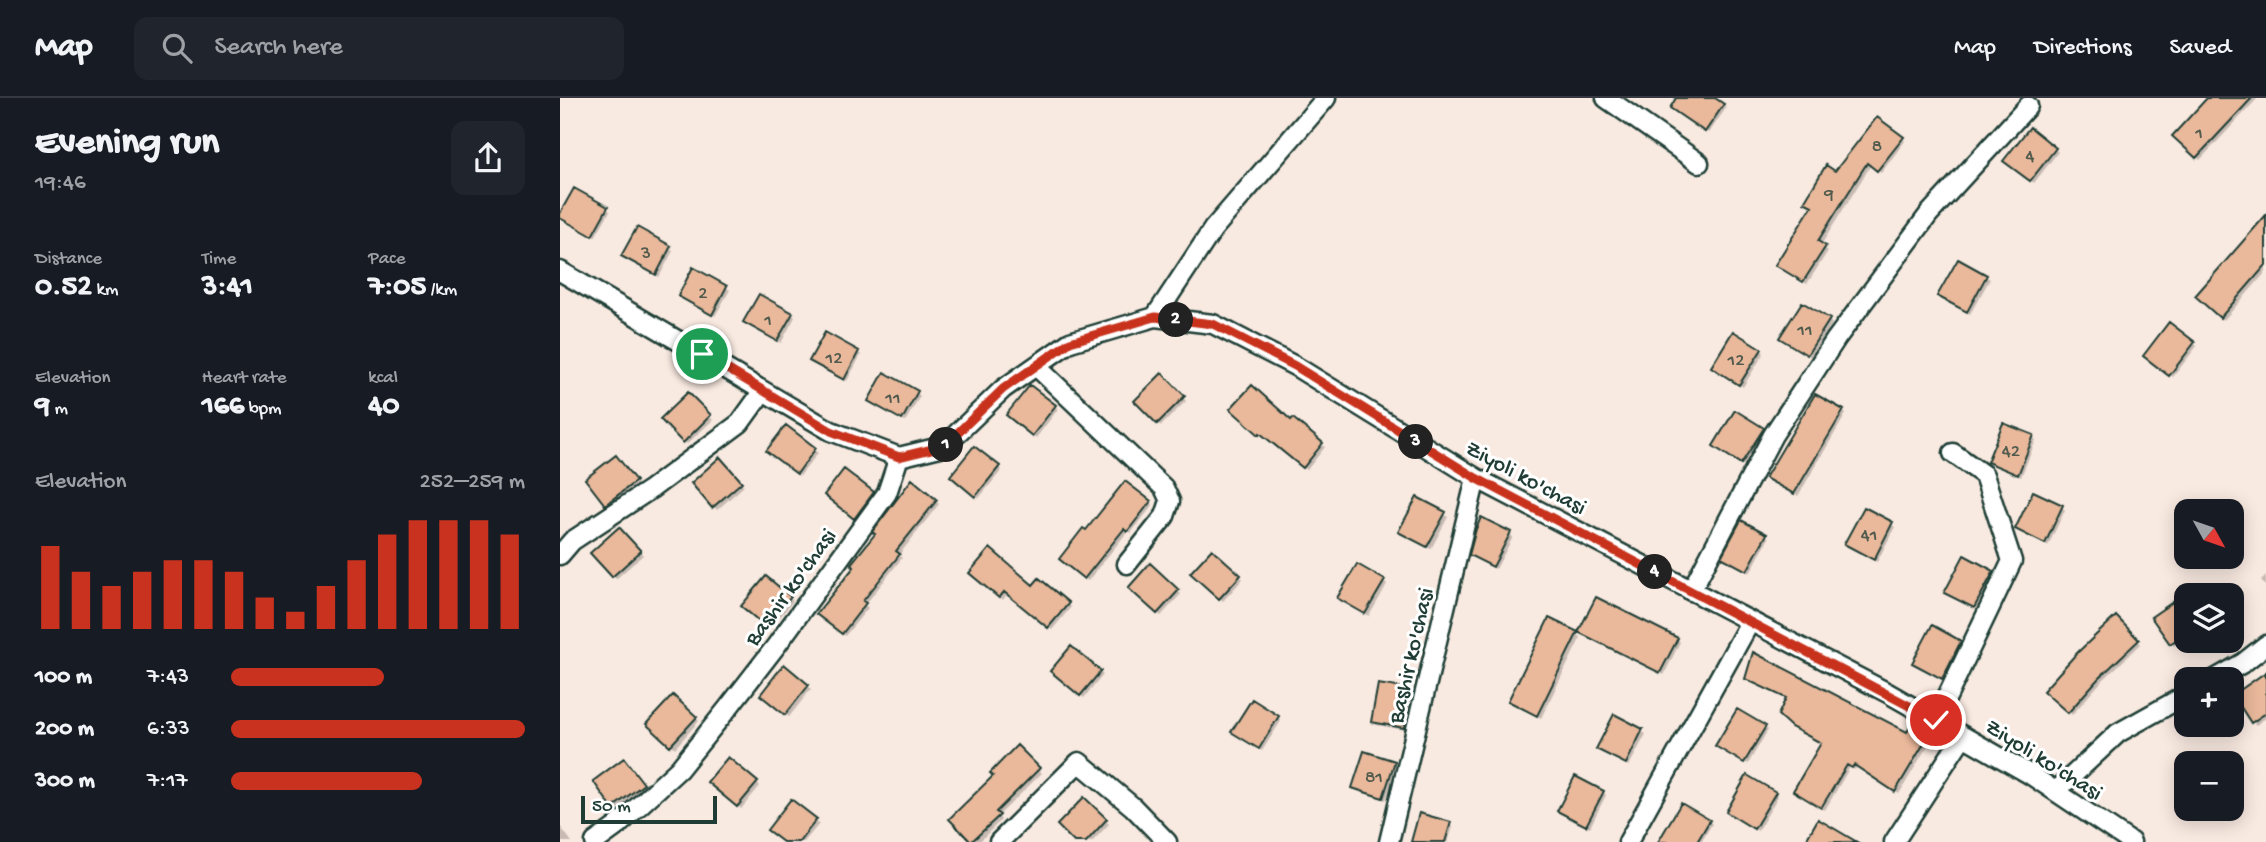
<!DOCTYPE html>
<meta charset="utf-8">
<style>
:root{--surface:#171b24;--page:#20242c;--text:#f1f3f6;--muted:#9ea1a6;--line:#363941;--accent:#c8321e}
body{margin:0;font-family:"Gochi Hand",sans-serif;background:var(--page);color:var(--text);height:100vh;display:flex;flex-direction:column;font-size:26px;white-space:nowrap}
*{box-sizing:border-box;margin:0}
p{font-size:23px;color:var(--muted)}
.icon{flex:none;width:38px;height:38px;fill:none;stroke:currentColor;stroke-width:2;stroke-linecap:round;stroke-linejoin:round}
.map{position:relative;flex:1;overflow:hidden}
.sheet{display:flex;flex-direction:column;background:var(--surface);width:560px}
.sheet>*{flex:none}
.needle{width:46px;rotate:130deg}
.fabs{position:absolute;left:1614px;top:401px;display:grid;gap:14px}
.fabs a{display:grid;place-items:center;width:70px;height:70px;border-radius:14px;background:var(--surface);box-shadow:0 4px 18px #0003;font-size:35px}
.scale{position:absolute;left:21px;bottom:18px;width:136px;box-sizing:border-box;padding-left:7px;border:4px solid #1f3d34;border-top:0;font-size:19px;line-height:24px;white-space:nowrap;color:#1f3d34;-webkit-text-stroke:5px #fff;paint-order:stroke}
.pin{position:absolute;display:grid;place-items:center;width:60px;height:60px;color:#fff;margin:-30px;border:4px solid #fff;border-radius:50%;box-shadow:0 2px 7px #0007}
.km{position:absolute;width:35px;height:35px;margin:-18px;border-radius:50%;background:#222;color:#fff;font-size:19px;line-height:35px;text-align:center}
.round{display:grid;place-items:center;flex:none;width:74px;height:74px;border-radius:14px;background:var(--page)}
.head{display:flex;align-items:center;justify-content:space-between;height:119px;padding:0 35px}
h1{font-size:38px;font-weight:700;line-height:52px}
.metrics{display:grid;grid-template-columns:repeat(3,1fr);gap:10px;height:119px;padding:7px 35px}
.metrics div{display:grid;align-content:center}
.metrics b{font-size:30px;font-weight:700}
.metrics small{font-size:19px;font-weight:400}
.metrics p{font-size:19px}
.chart{height:196px;padding:14px 35px}
.chart p{display:flex;justify-content:space-between}
.chart svg{width:100%;height:126px;margin-top:7px;stroke:var(--accent);stroke-width:6}
ul{padding:0 35px;list-style:none;font-size:23px}
li{display:grid;grid-template-columns:112px 84px 1fr;align-items:center;height:52px}
li i{height:18px;border-radius:9px;background:var(--accent)}
header{display:flex;align-items:center;gap:42px;box-sizing:border-box;height:98px;padding:0 35px;background:var(--surface);border-bottom:2px solid var(--line)}
header strong{font-size:33px}
nav{display:flex;gap:38px;margin-inline-start:auto;font-size:24px}
.search{width:490px;height:63px;background:var(--page);display:flex;align-items:center;gap:18px;box-sizing:border-box;padding:0 24px;border-radius:14px;color:var(--muted);font-size:26px}
main{display:flex;flex:1;min-height:0}
.map>svg:first-child{display:block}
</style>
<header>
<strong>Map</strong>
<div class="search"><svg class="icon" aria-label="search" viewBox="0 0 24 24"><circle cx="10" cy="10" r="6"/><path d="M15 15l6 6"/></svg>Search here</div>
<nav><a>Map</a><a>Directions</a><a>Saved</a></nav>
</header>
<main>
<section class="sheet">
<div class="head"><div><h1>Evening run</h1><p>19:46</p></div><a class="round"><svg class="icon" aria-label="share" viewBox="0 0 24 24"><path d="M12 15V3M7 8l5-5 5 5M5 13v7h14v-7"/></svg></a></div>
<div class="metrics">
<div><p>Distance</p><b>0.52<small> km</small></b></div>
<div><p>Time</p><b>3:41</b></div>
<div><p>Pace</p><b>7:05<small> /km</small></b></div>
</div>
<div class="metrics">
<div><p>Elevation</p><b>9<small> m</small></b></div>
<div><p>Heart rate</p><b>166<small> bpm</small></b></div>
<div><p>kcal</p><b>40</b></div>
</div>
<div class="chart"><p><span>Elevation</span>252–259 m</p>
<svg viewBox="0 0 160 44" preserveAspectRatio="none"><path d="M5 44V15M15 44V24M25 44V29M35 44V24M45 44V20M55 44V20M65 44V24M75 44V33M85 44V38M95 44V29M105 44V20M115 44V11M125 44V6M135 44V6M145 44V6M155 44V11"/></svg>
</div>
<ul>
<li><b>100 m</b>7:43<i style="width:52%"></i></li>
<li><b>200 m</b>6:33<i style="width:100%"></i></li>
<li><b>300 m</b>7:17<i style="width:65%"></i></li>
</ul>
</section>
<div class="map">
<svg width="1706" height="744" viewBox="0 0 1706 744">
<rect width="100%" height="100%" fill="#f9eae1"/>
<filter id="ink" filterUnits="userSpaceOnUse"><feTurbulence type="fractalNoise" baseFrequency=".0143" numOctaves="2"/><feDisplacementMap in="SourceGraphic" scale="14" xChannelSelector="R" yChannelSelector="G"/><feConvolveMatrix kernelMatrix="1 2 1 2 8 2 1 2 1" color-interpolation-filters="sRGB"/></filter>
<g filter="url(#ink)">
<path fill="#0003" d="M 1118,0 L 1152,0 L 1166,10 L 1149,35 L 1115,12 Z
M 1649,0 L 1698,0 L 1640,62 L 1614,38 Z
M 1342,40 L 1345,43 L 1321,75 L 1311,67 L 1261,147 L 1268,153 L 1247,186 L 1221,170 L 1253,109 L 1249,106 L 1276,75 Z
M 1495,51 L 1498,54 L 1474,85 L 1449,66 Z
M 47,110 L 50,113 L 35,139 L 0,118 Z
M 1706,127 L 1706,174 L 1664,222 L 1637,198 Z
M 78,131 L 113,153 L 99,179 L 67,161 Z
M 1399,163 L 1430,181 L 1410,216 L 1383,201 Z
M 134,172 L 170,192 L 155,218 L 120,198 Z
M 232,216 L 235,219 L 221,245 L 185,224 Z
M 1269,222 L 1272,226 L 1251,259 L 1224,243 Z
M 1634,245 L 1637,248 L 1613,279 L 1588,260 Z
M 1201,252 L 1204,255 L 1183,289 L 1153,269 Z
M 298,254 L 301,257 L 287,283 L 255,266 Z
M 602,278 L 626,303 L 601,328 L 576,303 Z
M 357,295 L 360,298 L 345,324 L 310,303 Z
M 128,296 L 153,322 L 127,346 L 103,321 Z
M 495,308 L 498,311 L 476,340 L 451,320 Z
M 672,311 L 732,325 L 765,349 L 747,372 L 703,339 Z
M 1283,313 L 1286,316 L 1238,398 L 1210,383 Z
M 226,329 L 258,355 L 240,378 L 211,356 Z
M 1202,331 L 1206,334 L 1185,368 L 1155,348 Z
M 1473,339 L 1476,342 L 1461,379 L 1429,364 Z
M 59,362 L 78,387 L 50,409 L 28,382 Z
M 160,362 L 184,388 L 157,412 L 133,385 Z
M 439,369 L 442,372 L 419,400 L 395,381 Z
M 312,396 L 315,399 L 298,422 L 269,400 Z
M 376,403 L 379,406 L 339,457 L 342,460 L 305,507 L 308,510 L 285,538 L 261,519 L 296,469 Z
M 590,404 L 593,407 L 571,435 L 568,433 L 528,483 L 504,464 L 526,435 Z
M 1502,409 L 1505,412 L 1488,448 L 1457,431 Z
M 1305,411 L 1335,429 L 1317,464 L 1286,446 Z
M 884,416 L 888,419 L 871,451 L 844,437 Z
M 59,431 L 83,457 L 56,481 L 32,455 Z
M 949,436 L 953,439 L 936,471 L 911,456 Z
M 1206,437 L 1209,440 L 1190,475 L 1164,459 Z
M 652,453 L 683,481 L 663,503 L 632,475 Z
M 590,468 L 621,496 L 601,518 L 570,490 Z
M 1433,474 L 1436,477 L 1417,512 L 1390,498 Z
M 414,478 L 474,489 L 511,509 L 492,532 L 448,495 L 443,502 Z
M 1706,478 L 1706,489 L 1701,483 Z
M 206,480 L 233,503 L 210,531 L 186,511 Z
M 824,484 L 827,487 L 809,518 L 782,503 Z
M 1626,497 L 1626,540 L 1614,548 L 1595,518 Z
M 1556,520 L 1581,546 L 1541,584 L 1512,617 L 1485,593 Z
M 990,522 L 1021,539 L 981,620 L 950,603 Z
M 1021,534 L 1117,541 L 1120,544 L 1104,577 Z
M 1400,544 L 1403,547 L 1385,583 L 1354,565 Z
M 511,551 L 543,577 L 524,600 L 495,576 Z
M 1706,577 L 1706,620 L 1696,627 L 1693,624 Z
M 1190,583 L 1347,637 L 1368,639 L 1371,642 L 1339,696 L 1297,668 L 1295,672 L 1290,669 L 1265,712 L 1235,693 L 1263,646 L 1227,601 Z
M 248,588 L 251,591 L 229,619 L 205,600 Z
M 849,593 L 852,596 L 846,632 L 816,627 L 813,624 Z
M 113,599 L 139,623 L 115,650 L 89,626 Z
M 692,603 L 721,623 L 702,653 L 676,637 Z
M 1055,619 L 1086,636 L 1069,668 L 1039,651 Z
M 1205,629 L 1208,632 L 1188,666 L 1160,650 Z
M 457,650 L 482,675 L 438,718 L 441,722 L 419,744 L 413,744 L 391,721 L 436,678 Z
M 169,661 L 200,688 L 181,711 L 149,684 Z
M 67,665 L 85,690 L 57,711 L 54,708 Z
M 834,665 L 837,668 L 826,702 L 797,693 L 794,690 Z
M 1043,694 L 1046,697 L 1030,729 L 1002,716 Z
M 1215,695 L 1218,698 L 1198,733 L 1171,717 Z
M 524,701 L 549,726 L 532,744 L 517,744 Z
M 256,723 L 259,726 L 244,744 L 224,744 Z
M 1149,723 L 1152,726 L 1141,744 L 1098,744 Z
M 890,726 L 893,729 L 888,744 L 852,744 Z
M 0,728 L 12,744 L 0,744 Z"/>
<path fill="#eab89b" stroke="#1f3d34" stroke-width="2" d="M 1116,0 L 1155,0 L 1164,6 L 1145,34 L 1110,10 Z
M 1647,0 L 1692,0 L 1636,60 L 1612,38 Z
M 1317,19 L 1344,39 L 1317,73 L 1307,65 L 1258,143 L 1266,148 L 1243,184 L 1215,167 L 1252,108 L 1244,104 L 1266,67 L 1275,73 Z
M 1470,29 L 1496,50 L 1470,83 L 1443,63 Z
M 14,90 L 48,109 L 32,138 L 0,120 L 0,115 Z
M 1706,117 L 1706,167 L 1660,220 L 1635,198 Z
M 77,129 L 111,148 L 96,177 L 61,158 Z
M 1398,161 L 1427,177 L 1407,214 L 1377,198 Z
M 133,169 L 167,188 L 152,217 L 118,198 Z
M 199,196 L 233,215 L 217,243 L 183,224 Z
M 1242,204 L 1270,221 L 1247,257 L 1219,240 Z
M 1609,224 L 1635,244 L 1609,278 L 1583,258 Z
M 1173,233 L 1202,251 L 1179,287 L 1151,269 Z
M 265,234 L 299,253 L 284,282 L 249,263 Z
M 324,274 L 358,293 L 342,322 L 308,303 Z
M 602,275 L 625,298 L 597,326 L 574,303 Z
M 470,287 L 496,307 L 472,338 L 446,317 Z
M 692,287 L 731,322 L 733,320 L 763,345 L 743,370 L 700,335 L 699,337 L 670,311 Z
M 128,294 L 151,317 L 123,345 L 100,321 Z
M 1255,296 L 1284,312 L 1234,396 L 1205,380 Z
M 1175,312 L 1204,330 L 1181,366 L 1153,348 Z
M 1443,325 L 1474,337 L 1458,377 L 1427,364 Z
M 226,327 L 256,350 L 237,376 L 206,353 Z
M 414,348 L 440,368 L 415,399 L 390,378 Z
M 56,357 L 76,383 L 45,407 L 25,381 Z
M 160,359 L 182,384 L 152,410 L 131,385 Z
M 284,371 L 314,394 L 294,421 L 264,397 Z
M 352,381 L 377,402 L 336,453 L 340,456 L 303,503 L 306,505 L 282,536 L 256,516 L 294,469 L 291,466 L 315,436 L 312,434 Z
M 565,383 L 591,403 L 567,434 L 564,431 L 524,481 L 499,461 L 523,430 L 526,432 Z
M 1473,393 L 1503,407 L 1485,446 L 1455,431 Z
M 857,399 L 886,414 L 867,449 L 838,434 Z
M 1304,409 L 1333,424 L 1314,462 L 1284,446 Z
M 921,419 L 951,434 L 933,469 L 909,457 L 916,431 Z
M 1181,422 L 1207,436 L 1187,473 L 1161,459 Z
M 59,429 L 81,453 L 52,479 L 30,455 Z
M 430,450 L 473,487 L 479,480 L 509,505 L 488,530 L 444,494 L 439,500 L 409,475 Z
M 652,451 L 681,477 L 659,501 L 630,475 Z
M 1404,457 L 1434,473 L 1414,510 L 1384,495 Z
M 590,465 L 619,492 L 597,516 L 568,490 Z
M 797,466 L 825,482 L 805,516 L 777,500 Z
M 206,478 L 231,499 L 206,529 L 181,508 Z
M 1626,495 L 1626,535 L 1610,546 L 1591,519 Z
M 1036,499 L 1118,540 L 1100,575 L 1018,534 Z
M 1556,518 L 1579,542 L 1538,581 L 1508,615 L 1483,593 L 1516,556 Z
M 989,520 L 1018,534 L 977,618 L 948,603 Z
M 1372,527 L 1401,543 L 1382,581 L 1352,565 Z
M 511,548 L 541,573 L 520,598 L 490,573 Z
M 1193,554 L 1347,634 L 1350,629 L 1369,637 L 1335,694 L 1294,667 L 1292,670 L 1287,667 L 1261,710 L 1233,693 L 1261,645 L 1231,629 L 1218,617 L 1226,600 L 1185,581 Z
M 224,566 L 249,587 L 225,617 L 200,597 Z
M 1706,574 L 1706,615 L 1691,625 L 1673,597 Z
M 818,586 L 850,591 L 844,630 L 811,624 Z
M 113,597 L 137,619 L 110,648 L 86,626 Z
M 692,601 L 719,618 L 699,651 L 671,634 Z
M 1177,611 L 1206,628 L 1184,665 L 1155,648 Z
M 1054,616 L 1083,631 L 1066,666 L 1036,651 Z
M 457,647 L 480,670 L 436,714 L 440,717 L 411,744 L 389,721 L 433,678 L 430,675 Z
M 804,653 L 835,663 L 823,700 L 792,690 Z
M 168,659 L 198,684 L 177,709 L 147,684 Z
M 64,660 L 84,686 L 52,710 L 33,683 Z
M 1187,677 L 1216,694 L 1194,731 L 1166,714 Z
M 1015,678 L 1044,693 L 1026,728 L 997,713 Z
M 524,699 L 547,721 L 526,744 L 514,744 L 497,727 Z
M 231,701 L 257,721 L 239,744 L 223,744 L 207,732 Z
M 1121,705 L 1150,722 L 1137,744 L 1098,744 Z
M 859,715 L 891,724 L 885,744 L 851,744 Z
M 1258,721 L 1297,744 L 1245,744 Z"/>
<g fill="none" stroke-linecap="round" stroke-linejoin="round">
<defs>
<path id="minor" d="M 1046,0 L 1139,65
M 0,173 L 271,333 L 339,359
M 595,219 L 653,131 L 766,0
M 476,268 L 604,390 L 610,403 L 605,418 L 567,466
M 339,359 L 384,348 L 443,291 L 510,244 L 595,219 L 653,226 L 735,268 L 916,380 L 1328,595 L 1471,677 L 1571,744
M 0,457 L 12,443 L 91,391 L 180,325 L 203,293
M 1131,493 L 1213,337 L 1276,241 L 1369,116 L 1468,8
M 1655,581 L 1683,565 L 1706,547
M 1376,622 L 1452,463 L 1424,377 L 1393,355
M 1496,693 L 1558,635 L 1626,597
M 35,744 L 57,728 L 119,671 L 168,610 L 216,548 L 327,395 L 339,359
M 439,744 L 519,664 L 573,709 L 607,744
M 829,744 L 916,380
M 1068,744 L 1190,524
M 1334,744 L 1403,638"/>
</defs>
<use href="#minor" stroke="#1f3d34" stroke-width="23"/>
<use href="#minor" stroke="#fff" stroke-width="18"/>
</g>
</g>
<g fill="none" stroke-linecap="round" stroke-linejoin="round" filter="url(#ink)">
<defs>
<path id="route" d="M 142,256 L 271,333 L 339,359 L 384,348 L 443,291 L 510,244 L 595,219 L 653,226 L 735,268 L 916,380 L 1376,622"/>
</defs>
<use href="#route" stroke="#fff" stroke-width="14"/>
<use href="#route" stroke="#c8321e" stroke-width="9"/>
</g>
<g text-anchor="middle" stroke-width="6" stroke-linejoin="round" paint-order="stroke">
<g font-size="19" fill="#525c4e">
<text x="1639" y="40">1</text>
<text x="1317" y="53">8</text>
<text x="1470" y="63">4</text>
<text x="1269" y="101">9</text>
<text x="86" y="160">3</text>
<text x="143" y="200">2</text>
<text x="208" y="227">1</text>
<text x="1245" y="237">11</text>
<text x="274" y="265">12</text>
<text x="1176" y="267">12</text>
<text x="333" y="305">11</text>
<text x="1451" y="358">42</text>
<text x="1309" y="442">41</text>
<text x="814" y="684">81</text>
</g>
<g font-size="23" fill="#1f3d34" stroke="#fff">
<text transform="translate(967 378) rotate(28)" y="8">Ziyoli ko'chasi</text>
<text transform="translate(229 488) rotate(-54)" y="8">Bashir ko'chasi</text>
<text transform="translate(849 557) rotate(-77)" y="8">Bashir ko'chasi</text>
<text transform="translate(1485 660) rotate(32)" y="8">Ziyoli ko'chasi</text>
</g>
</g>
</svg>
<div class="fabs">
<a><svg class="needle" viewBox="-14 -14 28 28"><path d="M0-13l5 13h-10z" fill="#e53935"/><path d="M0 13l5-13h-10z" fill="#9ea1a6"/></svg></a>
<a><svg class="icon" aria-label="layers" viewBox="0 0 24 24"><path d="M12 4l9 5-9 5-9-5zM3 14l9 5 9-5"/></svg></a>
<a>+</a>
<a>−</a>
</div>
<div class="scale">50 m</div>
<div class="pin" style="left:142px;top:256px;background:#1e9e55"><svg class="icon" aria-label="arrive" viewBox="0 0 24 24"><path d="M6 21V4h12l-3 4 3 4H6"/></svg></div>
<div class="pin" style="left:1376px;top:622px;background:#d93025"><svg class="icon" aria-label="check" viewBox="0 0 24 24"><path d="M5 12l5 5 9-10"/></svg></div>
<b class="km" style="left:386px;top:347px">1</b>
<b class="km" style="left:616px;top:222px">2</b>
<b class="km" style="left:856px;top:344px">3</b>
<b class="km" style="left:1095px;top:474px">4</b>
</div>
</main>
